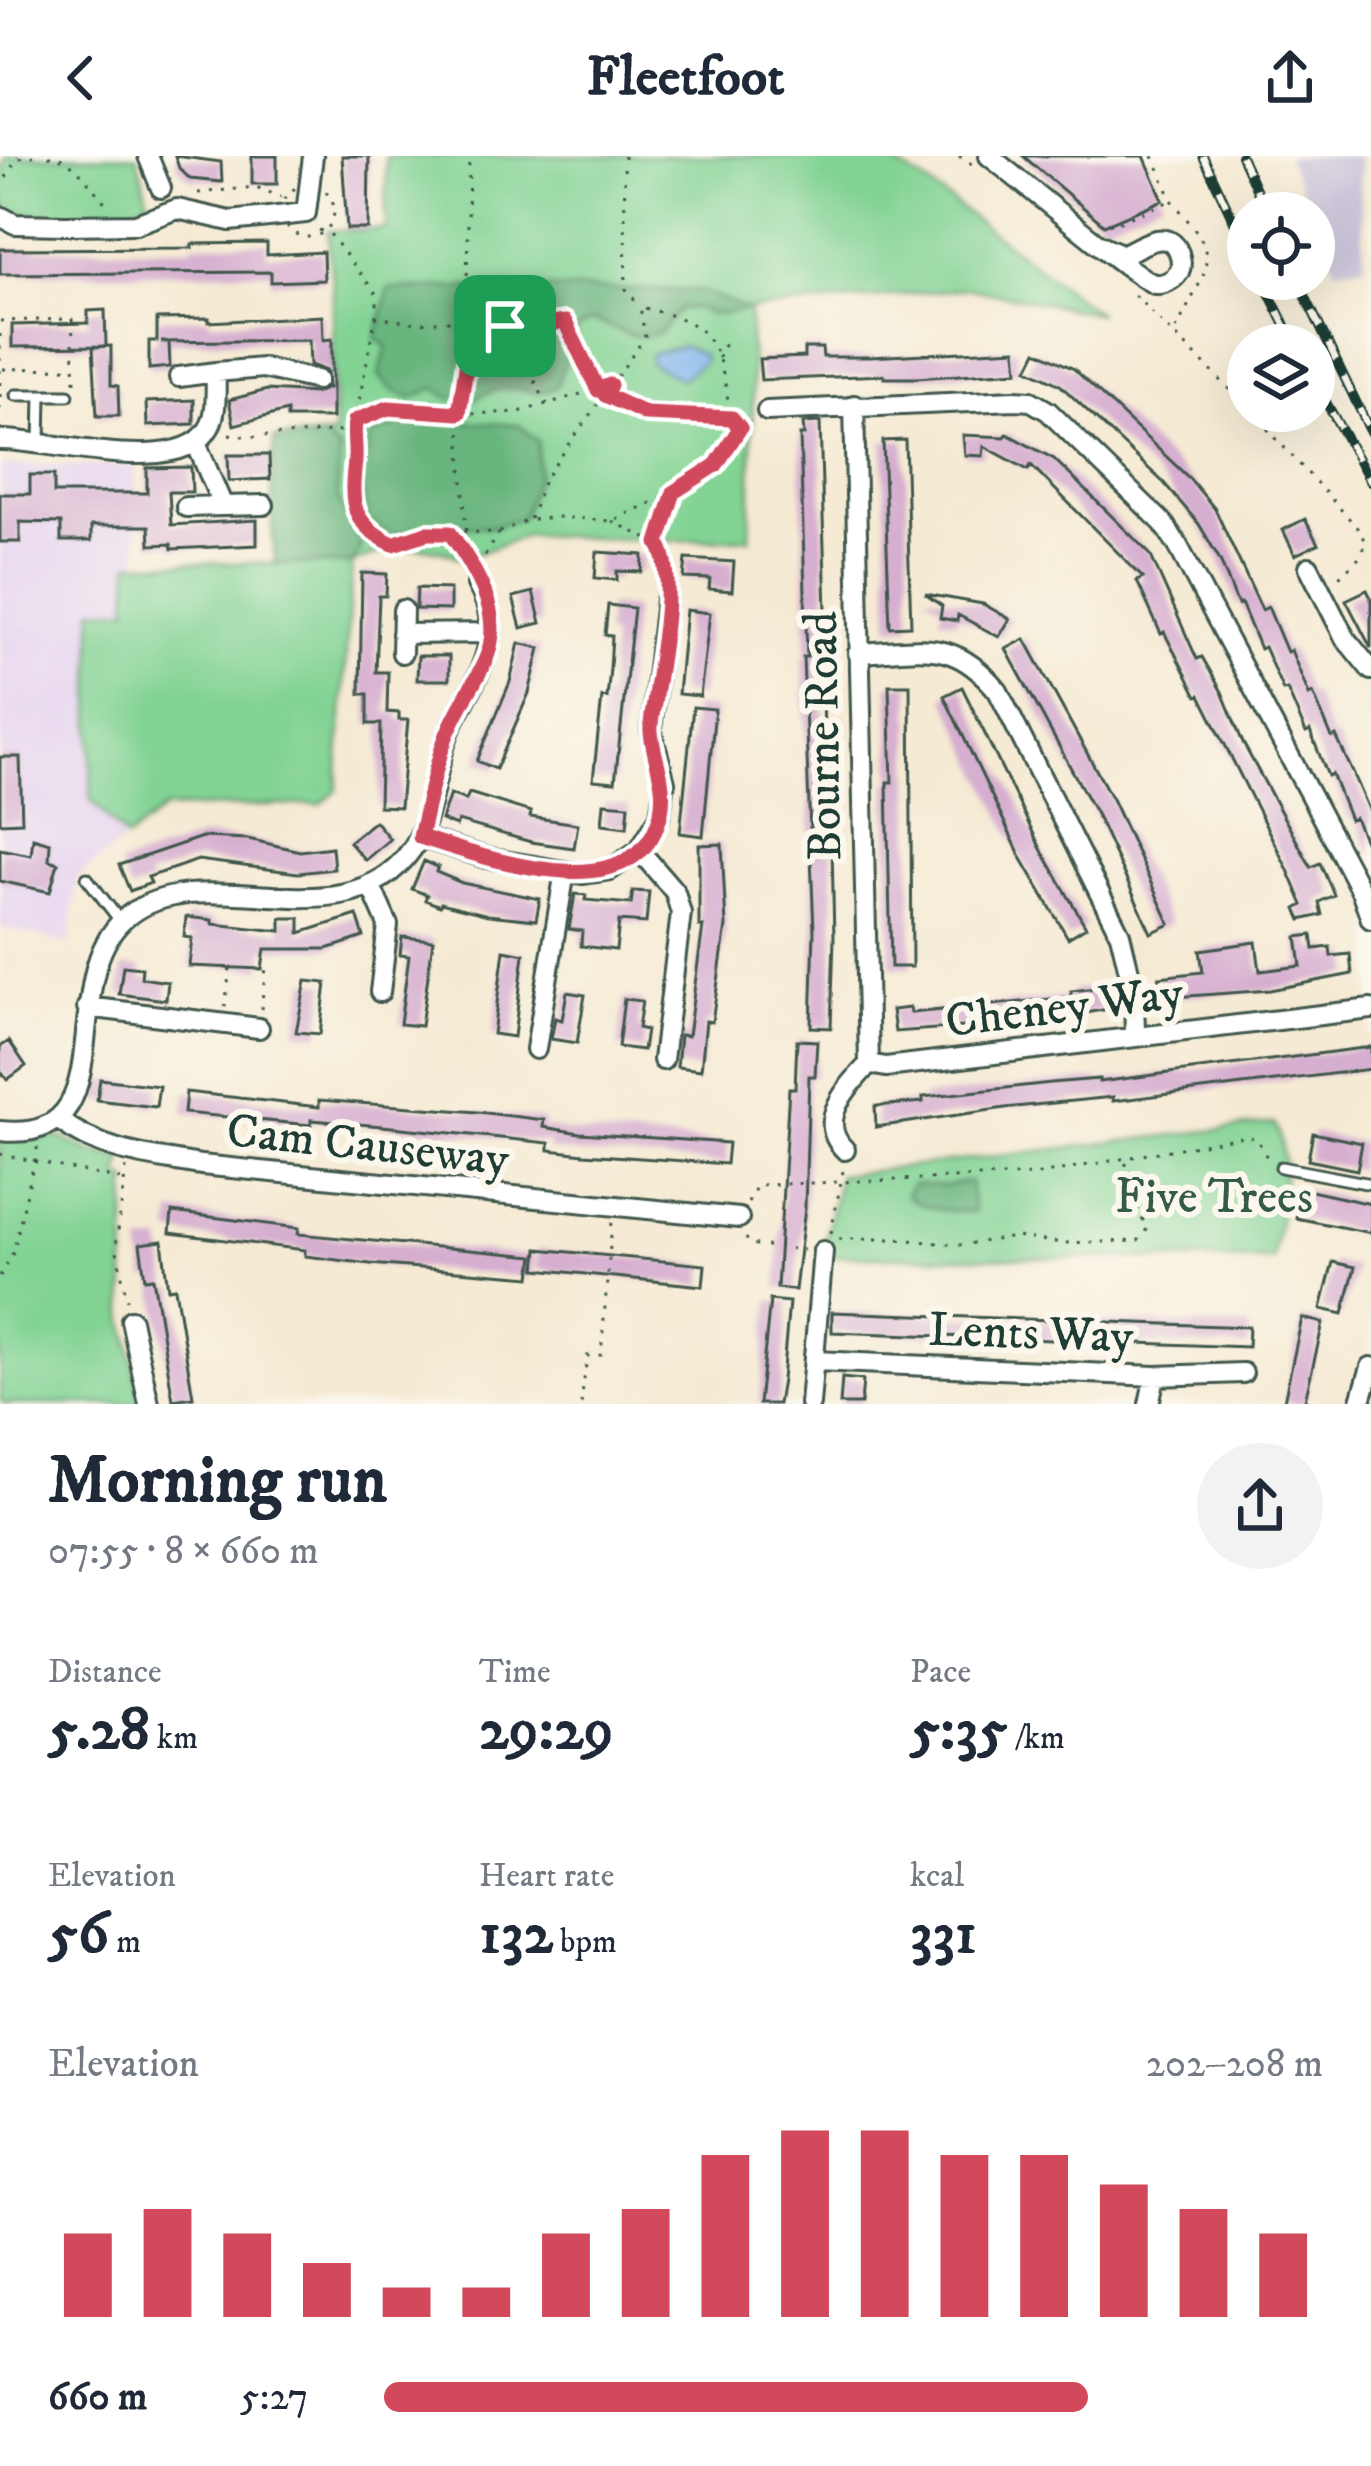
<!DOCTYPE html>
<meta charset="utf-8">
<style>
:root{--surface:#fff;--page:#f2f2f3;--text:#1f2937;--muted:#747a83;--accent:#d1495b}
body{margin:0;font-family:"IM FELL DW Pica",serif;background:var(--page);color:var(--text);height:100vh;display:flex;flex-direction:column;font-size:45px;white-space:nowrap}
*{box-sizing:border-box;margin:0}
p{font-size:39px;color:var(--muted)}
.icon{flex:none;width:66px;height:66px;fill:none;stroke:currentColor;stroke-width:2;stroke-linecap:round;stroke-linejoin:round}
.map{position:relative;height:1248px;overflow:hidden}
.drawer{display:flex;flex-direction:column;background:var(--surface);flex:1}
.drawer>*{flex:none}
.buttons{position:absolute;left:1227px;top:36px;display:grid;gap:24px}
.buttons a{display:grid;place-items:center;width:108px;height:108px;border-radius:50%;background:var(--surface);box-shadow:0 12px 48px #0002;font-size:60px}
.pin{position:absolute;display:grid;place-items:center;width:102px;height:102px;color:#fff;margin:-51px;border-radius:24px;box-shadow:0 6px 18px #0006}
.round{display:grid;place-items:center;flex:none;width:126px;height:126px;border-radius:63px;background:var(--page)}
.summary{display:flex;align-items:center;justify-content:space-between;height:204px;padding:0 48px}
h1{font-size:66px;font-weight:700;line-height:90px}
.figures{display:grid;grid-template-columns:repeat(3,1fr);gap:18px;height:204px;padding:12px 48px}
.figures div{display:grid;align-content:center}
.figures b{font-size:60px;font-weight:700}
.figures small{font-size:33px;font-weight:400}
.figures p{font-size:33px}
.chart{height:336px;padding:24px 48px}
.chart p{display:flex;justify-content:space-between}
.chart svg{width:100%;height:216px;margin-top:12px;stroke:var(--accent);stroke-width:6}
ul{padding:0 48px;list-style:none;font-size:39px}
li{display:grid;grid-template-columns:192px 144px 1fr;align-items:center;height:90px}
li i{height:30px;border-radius:15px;background:var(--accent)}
header{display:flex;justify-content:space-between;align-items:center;height:156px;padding:0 48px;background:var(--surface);font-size:54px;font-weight:700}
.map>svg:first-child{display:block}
</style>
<header><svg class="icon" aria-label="back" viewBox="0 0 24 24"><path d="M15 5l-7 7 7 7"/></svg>Fleetfoot<svg class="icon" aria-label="share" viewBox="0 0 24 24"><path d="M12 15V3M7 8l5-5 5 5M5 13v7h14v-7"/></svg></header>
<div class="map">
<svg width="1371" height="1248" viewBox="0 0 1371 1248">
<rect width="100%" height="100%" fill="#fbf7ec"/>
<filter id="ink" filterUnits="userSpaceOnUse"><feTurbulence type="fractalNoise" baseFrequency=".00833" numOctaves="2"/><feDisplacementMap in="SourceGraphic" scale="24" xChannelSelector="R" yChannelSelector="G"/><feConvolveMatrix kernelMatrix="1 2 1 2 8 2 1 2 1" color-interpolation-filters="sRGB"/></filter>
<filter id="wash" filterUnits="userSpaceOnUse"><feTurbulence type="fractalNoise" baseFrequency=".004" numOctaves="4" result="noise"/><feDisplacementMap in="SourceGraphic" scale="48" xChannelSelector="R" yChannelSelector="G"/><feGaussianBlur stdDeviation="2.7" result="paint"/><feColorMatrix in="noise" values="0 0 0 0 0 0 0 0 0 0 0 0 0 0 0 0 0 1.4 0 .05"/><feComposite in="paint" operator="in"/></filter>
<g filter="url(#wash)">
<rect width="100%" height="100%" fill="#f5ead3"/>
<path fill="#e5d3f1" d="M 0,309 L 135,310 L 139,408 L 352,408 L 337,634 L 321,648 L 164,654 L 77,721 L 69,788 L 0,771 Z"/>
<path fill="#c7c0d9" d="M 1286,0 L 1359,0 L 1364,109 L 1335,112 Z"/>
<path fill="#82d394" stroke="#508864" stroke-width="3" d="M 7,0 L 137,0 L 149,47 C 104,61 52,63 6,54 C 0,38 0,14 7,0 Z
M 386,0 L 882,0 L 927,27 L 1099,158 L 970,132 L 749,154 L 753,241 L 750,382 L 669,385 L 527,379 L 463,403 C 426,385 387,390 352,408 L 337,634 L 321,648 L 164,653 L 127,683 L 91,644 L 93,453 L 128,453 L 130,407 L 275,407 L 271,356 L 274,283 L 334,279 L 333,138 L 328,75 L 386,73 Z
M 1274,967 C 1294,1005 1278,1063 1273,1104 L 822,1100 L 839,1019 Z
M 0,980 L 23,984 L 60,981 L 91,996 L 123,1003 L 119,1022 L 127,1023 L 124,1159 L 141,1248 L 4,1248 L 0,1242 Z"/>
<path fill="#69b57e" stroke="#447959" stroke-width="3" d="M 467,131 L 702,135 L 748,154 L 712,159 L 695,152 L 681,152 L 658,178 L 633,180 L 593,164 L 578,172 L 556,231 C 528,242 532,231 508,232 C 471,234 477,261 434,232 L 411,242 L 392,234 L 379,219 L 387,190 L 376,182 L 389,133 Z
M 416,263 L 519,269 L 538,285 L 538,318 L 522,362 L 493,371 L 443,369 L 393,379 L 369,365 L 359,325 L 371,280 Z
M 322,280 L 340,295 L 337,340 L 361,390 L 352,408 L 275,408 L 271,356 L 274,283 Z
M 970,1025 L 974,1056 C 953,1057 922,1054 906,1039 L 913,1028 L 945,1030 Z"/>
<path fill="#7fb5ee" stroke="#4f7991" stroke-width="3" d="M 683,190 L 703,199 L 703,206 L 681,223 L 650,207 L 651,198 Z"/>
<g id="blocks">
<path fill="#d6aed0" d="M 175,0 L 221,6 L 222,26 L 190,23 L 179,12 Z
M 252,0 L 277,0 L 277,28 L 252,28 Z
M 342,0 L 369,0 L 368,73 L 347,73 Z
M 1023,0 L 1144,0 L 1163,44 L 1104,69 Z
M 267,87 L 267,99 L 323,96 L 324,124 L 271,126 L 271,116 L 0,118 L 0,93 L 192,92 L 192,88 Z
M 105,154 L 106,190 L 12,191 L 12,169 L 88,167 L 88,155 Z
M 322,160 L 323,184 L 332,183 L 332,262 L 287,262 L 287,255 L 234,269 L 229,244 L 267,234 L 315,237 L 328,232 L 327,215 L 310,209 L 309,184 L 161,186 L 169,186 L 170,211 L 149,213 L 149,185 L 157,185 L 157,163 L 209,162 L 209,166 Z
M 111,190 L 111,229 L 118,230 L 119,260 L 97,260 L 93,191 Z
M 804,192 L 822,192 L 823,201 L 870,201 L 1016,193 L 1018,215 L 916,222 L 884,222 L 884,219 L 761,224 L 759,203 L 804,201 Z
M 1037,195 L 1074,213 L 1190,323 L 1215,353 L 1262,454 L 1268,451 L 1287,496 L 1291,494 L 1309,539 L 1313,537 L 1332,582 L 1336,580 L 1356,623 L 1371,658 L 1371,699 L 1355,662 L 1350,664 L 1332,618 L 1328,620 L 1310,575 L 1306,577 L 1287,533 L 1283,534 L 1264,491 L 1260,493 L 1241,447 L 1238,449 L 1220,404 L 1199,368 L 1164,327 L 1060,229 L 1028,213 Z
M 194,244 L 194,268 L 147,270 L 146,246 Z
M 820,266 L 827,487 L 822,487 L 824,583 L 827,644 L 831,644 L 834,783 L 831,872 L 811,871 L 814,775 L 803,501 L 807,501 L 800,279 L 804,279 L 803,267 Z
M 1007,278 L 1054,303 L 1150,398 L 1197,503 L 1202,501 L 1222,536 L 1243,587 L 1311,711 L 1320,707 L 1334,739 L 1319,746 L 1322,759 L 1301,764 L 1296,753 L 1303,749 L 1288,714 L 1200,539 L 1197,540 L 1164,476 L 1161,478 L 1137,425 L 1143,422 L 1031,309 L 1028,314 L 984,290 L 983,300 L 965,299 L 963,279 L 1005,281 Z
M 905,284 L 911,470 L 890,471 L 883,285 Z
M 228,299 L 269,299 L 270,323 L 229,325 Z
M 191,311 L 192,336 L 169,336 L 171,369 L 257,364 L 257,389 L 172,393 L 171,388 L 150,389 L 149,370 L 91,370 L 91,385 L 61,385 L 61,367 L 20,366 L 20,386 L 0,386 L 0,338 L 30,338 L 30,319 L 54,319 L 54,337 L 147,337 L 147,312 Z
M 1305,363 L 1318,388 L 1295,399 L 1283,374 Z
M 597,396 L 643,399 L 642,416 L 617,415 L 617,424 L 595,422 Z
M 686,403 L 734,406 L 732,435 L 709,433 L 710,423 L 684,422 Z
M 362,417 L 387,418 L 386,440 L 379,440 L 376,516 L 388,516 L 387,556 L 399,557 L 399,564 L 408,564 L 400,651 L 379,650 L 381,568 L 368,568 L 368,538 L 360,538 Z
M 417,432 L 450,433 L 450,454 L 416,453 Z
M 1367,434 L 1371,442 L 1371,492 L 1346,444 Z
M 533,436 L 541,467 L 521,472 L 513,441 Z
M 925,438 L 983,448 L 1010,463 L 999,481 L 958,459 L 957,465 L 940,462 L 942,450 Z
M 608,449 L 634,452 L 615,626 L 593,624 L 602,541 L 607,542 L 610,513 L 612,480 L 605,479 Z
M 686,454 L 710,457 L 700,540 L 678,538 Z
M 1025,483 L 1112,643 L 1170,768 L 1151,777 L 1097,660 L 1006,493 Z
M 519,487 L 540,492 L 529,537 L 496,613 L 477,605 L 510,526 Z
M 418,500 L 449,500 L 449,524 L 417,524 Z
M 889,529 L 910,529 L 912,811 L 891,811 L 887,626 L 892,626 Z
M 962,531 L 1041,693 L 1086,771 L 1068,782 L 1022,703 L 944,540 Z
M 693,551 L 715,553 L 703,680 L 680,677 Z
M 0,601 L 20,601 L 22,666 L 0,667 Z
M 469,637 L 531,656 L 530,661 L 578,668 L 574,692 L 531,686 L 458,665 L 456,670 L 441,664 L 450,638 L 466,644 Z
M 604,647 L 629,649 L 627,671 L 602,668 Z
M 375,665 L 390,683 L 365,704 L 349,686 Z
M 202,681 L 248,683 L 300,695 L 332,691 L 334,713 L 298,717 L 198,704 L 148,721 L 151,727 L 130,735 L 119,709 Z
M 33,682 L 50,687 L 49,704 L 58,707 L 50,736 L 0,725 L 0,693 L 31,699 Z
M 722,688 L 726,770 L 712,866 L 706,865 L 701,914 L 677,911 L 680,879 L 688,880 L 703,770 L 699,770 L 699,689 Z
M 424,705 L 438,711 L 436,716 L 462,727 L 540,743 L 536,764 L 488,759 L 441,747 L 440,750 L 425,744 L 427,739 L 412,733 Z
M 633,735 L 649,736 L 646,767 L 619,765 L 616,794 L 581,790 L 582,775 L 569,773 L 575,738 L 586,739 L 585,744 L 631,748 Z
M 357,759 L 364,781 L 327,793 L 265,793 L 262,813 L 189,810 L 192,782 L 184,781 L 186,761 L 212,764 L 212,768 L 281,775 L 281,762 L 300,762 L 300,777 Z
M 1312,779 L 1314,793 L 1330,791 L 1331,800 L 1350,798 L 1352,818 L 1270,834 L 1162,842 L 1159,821 L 1203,816 L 1200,794 L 1256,786 L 1260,815 L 1301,810 L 1297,781 Z
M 402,781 L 433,784 L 421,870 L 400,868 L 409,800 L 400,799 Z
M 504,794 L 524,798 L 514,881 L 493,878 Z
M 123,810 L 142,812 L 141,822 L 168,826 L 166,844 L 119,838 Z
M 306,825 L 326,827 L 320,878 L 296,876 Z
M 1105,831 L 1108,853 L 1043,865 L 895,876 L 892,854 L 910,852 L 911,857 L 1071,841 L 1071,835 Z
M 567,836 L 585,839 L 577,887 L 551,883 L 555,862 L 562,864 Z
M 624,843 L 642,845 L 638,872 L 646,874 L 643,894 L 618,891 Z
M 797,884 L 817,885 L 815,920 L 809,920 L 805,1052 L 795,1134 L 777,1132 L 789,932 L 795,932 Z
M 9,885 L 26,910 L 7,924 L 0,914 L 0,891 Z
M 1371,891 L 1371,913 L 1113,945 L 1113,941 L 1005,952 L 876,971 L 875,950 L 923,946 L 923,941 L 1051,927 L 1099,923 L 1099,926 Z
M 100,923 L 159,930 L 156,951 L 97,944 Z
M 186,936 L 319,951 L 319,944 L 478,956 L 544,964 L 543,971 L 580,977 L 728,987 L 726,1008 L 584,998 L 549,994 L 549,987 L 382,970 L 311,964 L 311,969 L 184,957 Z
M 1313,977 L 1362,987 L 1357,1014 L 1308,1004 Z
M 1302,1033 L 1371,1048 L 1371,1077 L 1296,1062 Z
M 172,1056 L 299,1072 L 298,1078 L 534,1100 L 531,1121 L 370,1108 L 305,1100 L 305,1094 L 170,1077 Z
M 162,1085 L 168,1133 L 175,1132 L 193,1241 L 173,1244 L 153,1122 L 145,1123 L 140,1088 Z
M 538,1093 L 705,1109 L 703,1130 L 536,1113 Z
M 1333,1106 L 1355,1111 L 1343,1158 L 1321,1153 Z
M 770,1144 L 789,1146 L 782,1224 L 778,1248 L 759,1248 Z
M 832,1156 L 1249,1171 L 1248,1191 L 832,1176 Z
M 1302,1162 L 1323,1167 L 1304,1248 L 1295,1248 L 1284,1245 Z
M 842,1222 L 863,1224 L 861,1248 L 840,1248 Z"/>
</g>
</g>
<g filter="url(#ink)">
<use href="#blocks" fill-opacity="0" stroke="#3f574c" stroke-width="3"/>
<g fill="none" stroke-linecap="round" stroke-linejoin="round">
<defs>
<path id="service" d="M 16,239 L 68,239
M 40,287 L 41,239
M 87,722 L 121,766
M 1281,1011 L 1371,1028"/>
<path id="minor" d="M 148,0 L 161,32
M 989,0 C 1013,18 1140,126 1155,128 C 1164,129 1174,124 1179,116 C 1182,110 1181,103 1179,97 C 1169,70 1140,90 1123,99 L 1103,90
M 0,60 L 15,68 L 66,69 L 136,68 L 177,53 L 230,65 L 306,57 L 313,0
M 179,221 L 216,216
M 854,249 L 869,908
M 767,255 L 1015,244 L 1031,245 L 1048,255 L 1163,367 L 1177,388 L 1362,737 L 1371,763
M 0,284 C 48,283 181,323 209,272 C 218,257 215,232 216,216 L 263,212 L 317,224
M 196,287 L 223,350 L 264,349
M 186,351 L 223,350
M 1309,411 L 1345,482 L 1371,514
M 402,478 L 491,477
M 402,497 L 403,454
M 858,497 C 922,494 953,480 998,535 L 1120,778 L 1134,836 L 1135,879
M 420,681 L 487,702 L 582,718 L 610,714 L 639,694 L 660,660 L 665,626 L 651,574 L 666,444
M 639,694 L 675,736 L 681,757 L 663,904
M 370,728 L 388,769 L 380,836
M 87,851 L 259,872
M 536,893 L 565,715
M 869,908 L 886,911 L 1371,853
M 60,965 C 104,997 148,1000 201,1009 L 739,1062
M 0,975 C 131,989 50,819 129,759 C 206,700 344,790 412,693 C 434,662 435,601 455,563 C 479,518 507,477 477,428
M 845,994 C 815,965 847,931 869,908
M 131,1164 L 149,1248
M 815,1205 L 1155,1220 L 1243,1217
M 810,1248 L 823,1095
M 1149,1248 L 1155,1220
M 1360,1248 L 1371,1211"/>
</defs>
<use href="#service" stroke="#3f574c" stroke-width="15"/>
<use href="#minor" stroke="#3f574c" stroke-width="24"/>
<path stroke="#3f574c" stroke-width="3" stroke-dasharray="3 9" stroke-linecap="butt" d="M 48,0 C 77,1 89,32 109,50
M 624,0 L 626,133 L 639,149
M 959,0 L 973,9
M 1153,0 L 1172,44 L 1200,80 L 1207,100 L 1203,121 L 1175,175
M 19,2 L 33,0
M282 55a26 26 0 1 1 52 0a26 26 0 1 1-52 0Z
M 0,32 L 18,0
M 198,37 L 256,31 L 281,41
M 1110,66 L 1111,69 L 1170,45
M 319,74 L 330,78 L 377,139 L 377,154 L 355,265 L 355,303 L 350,325 L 355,353 L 368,376 L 393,388 L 427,377 L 500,376 L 529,364 L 560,361 L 612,365 L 674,336 L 716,309 L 734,279 L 750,265
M 467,131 L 469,0
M 1134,139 L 1248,251
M 375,161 L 417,167 L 465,164 L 522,173 L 565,166 L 598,234
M 0,165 L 72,163 L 75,227
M 506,172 L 547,248
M 0,178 L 0,259
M 718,202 L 728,181
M 3,213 L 72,212
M 606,240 L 646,258 L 730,262
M 1251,255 L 1356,370 L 1366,387 L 1358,403 L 1338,422
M 355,265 L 389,252 L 471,258 L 519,256 L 608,230
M 229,278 L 248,281 L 351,275
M 530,363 L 544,324 L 645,181 L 640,151 C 692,164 713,168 725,227 C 728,243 729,258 740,271
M 612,365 L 656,387
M 466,375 L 459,257 L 473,166
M 450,377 L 472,408
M 479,410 L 499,377
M 666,425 L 666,400 L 658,387 L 673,338
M 225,851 L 230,812
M 261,853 L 266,811
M 0,998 L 122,1024
M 126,1012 L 116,1090 L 127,1144
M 748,1046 L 757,1029 L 1034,1019 L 1246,980 L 1257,983 L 1269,1005
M 831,1077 L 844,1010
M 746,1082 L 749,1088 L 804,1094
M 839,1083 L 898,1083 L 959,1089 L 1016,1081 L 1063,1087 L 1138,1085 L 1147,1073 L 1123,1021 L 1127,1004
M 0,1120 L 13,1097 L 38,989
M 581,1248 L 587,1200 L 601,1199 L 612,1065"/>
<use href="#service" stroke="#fff" stroke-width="9"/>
<use href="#minor" stroke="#fff" stroke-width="18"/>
<defs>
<path id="rail" d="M 1203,0 L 1248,95
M 1241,0 L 1267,57
M 1262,123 L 1295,189
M 1297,123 L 1371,277
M 1314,225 L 1371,326"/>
</defs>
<use href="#rail" stroke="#1f3d34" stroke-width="10"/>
<use href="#rail" stroke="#fbf7ec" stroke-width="6" stroke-dasharray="18" stroke-linecap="butt"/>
</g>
</g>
<g fill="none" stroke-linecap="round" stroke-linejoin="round" filter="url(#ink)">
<defs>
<path id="route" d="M 473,166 L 522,172 L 565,166 L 598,234 L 610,229 L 605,239 L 646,258 L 732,262 L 740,272 L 716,309 L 674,336 L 658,387 C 678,417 660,502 655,540 C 654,551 650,565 651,576 C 654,606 667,626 661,656 C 639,759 484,701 420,681 C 428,648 434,613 446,581 C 456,555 473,531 485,505 C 506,460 475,412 450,377 L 427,377 L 393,388 C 351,368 350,348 355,305 C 356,292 353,278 355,265 L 388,252 L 459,257 Z"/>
</defs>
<use href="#route" stroke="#fff" stroke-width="24"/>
<use href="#route" stroke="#d1495b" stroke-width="15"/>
</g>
<g text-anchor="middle" stroke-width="12" stroke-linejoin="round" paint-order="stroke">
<g font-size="48" fill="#1f3d34" stroke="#fbf7ec">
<text transform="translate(821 580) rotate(-91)" y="17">Bourne Road</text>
<text transform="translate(1064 849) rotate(-7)" y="17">Cheney Way</text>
<text transform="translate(368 987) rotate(6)" y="17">Cam Causeway</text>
<text transform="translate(1031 1175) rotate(2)" y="17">Lents Way</text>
</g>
<g font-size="48" fill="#335b47" stroke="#fbf7ec">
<text x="1214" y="1056">Five Trees</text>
</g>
</g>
</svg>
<div class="buttons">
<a><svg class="icon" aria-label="locate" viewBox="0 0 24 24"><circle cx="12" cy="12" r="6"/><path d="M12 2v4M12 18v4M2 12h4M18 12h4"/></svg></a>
<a><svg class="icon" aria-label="layers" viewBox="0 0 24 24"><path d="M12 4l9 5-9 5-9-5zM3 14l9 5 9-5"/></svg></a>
</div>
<div class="pin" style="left:505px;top:170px;background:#1e9e55"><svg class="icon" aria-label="arrive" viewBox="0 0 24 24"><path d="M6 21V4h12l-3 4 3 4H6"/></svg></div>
</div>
<section class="drawer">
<div class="summary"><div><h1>Morning run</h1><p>07:55 · 8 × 660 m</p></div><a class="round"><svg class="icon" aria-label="share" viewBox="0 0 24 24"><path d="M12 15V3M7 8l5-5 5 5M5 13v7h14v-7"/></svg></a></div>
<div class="figures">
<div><p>Distance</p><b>5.28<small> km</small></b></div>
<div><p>Time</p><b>29:29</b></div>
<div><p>Pace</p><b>5:35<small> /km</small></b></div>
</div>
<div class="figures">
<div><p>Elevation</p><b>56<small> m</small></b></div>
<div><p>Heart rate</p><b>132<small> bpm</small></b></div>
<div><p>kcal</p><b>331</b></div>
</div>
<div class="chart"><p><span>Elevation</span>202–208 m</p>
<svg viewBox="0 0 160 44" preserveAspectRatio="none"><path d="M5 44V27M15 44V22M25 44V27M35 44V33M45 44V38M55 44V38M65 44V27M75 44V22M85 44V11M95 44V6M105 44V6M115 44V11M125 44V11M135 44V17M145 44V22M155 44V27"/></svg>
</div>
<ul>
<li><b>660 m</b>5:27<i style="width:75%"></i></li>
</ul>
</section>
